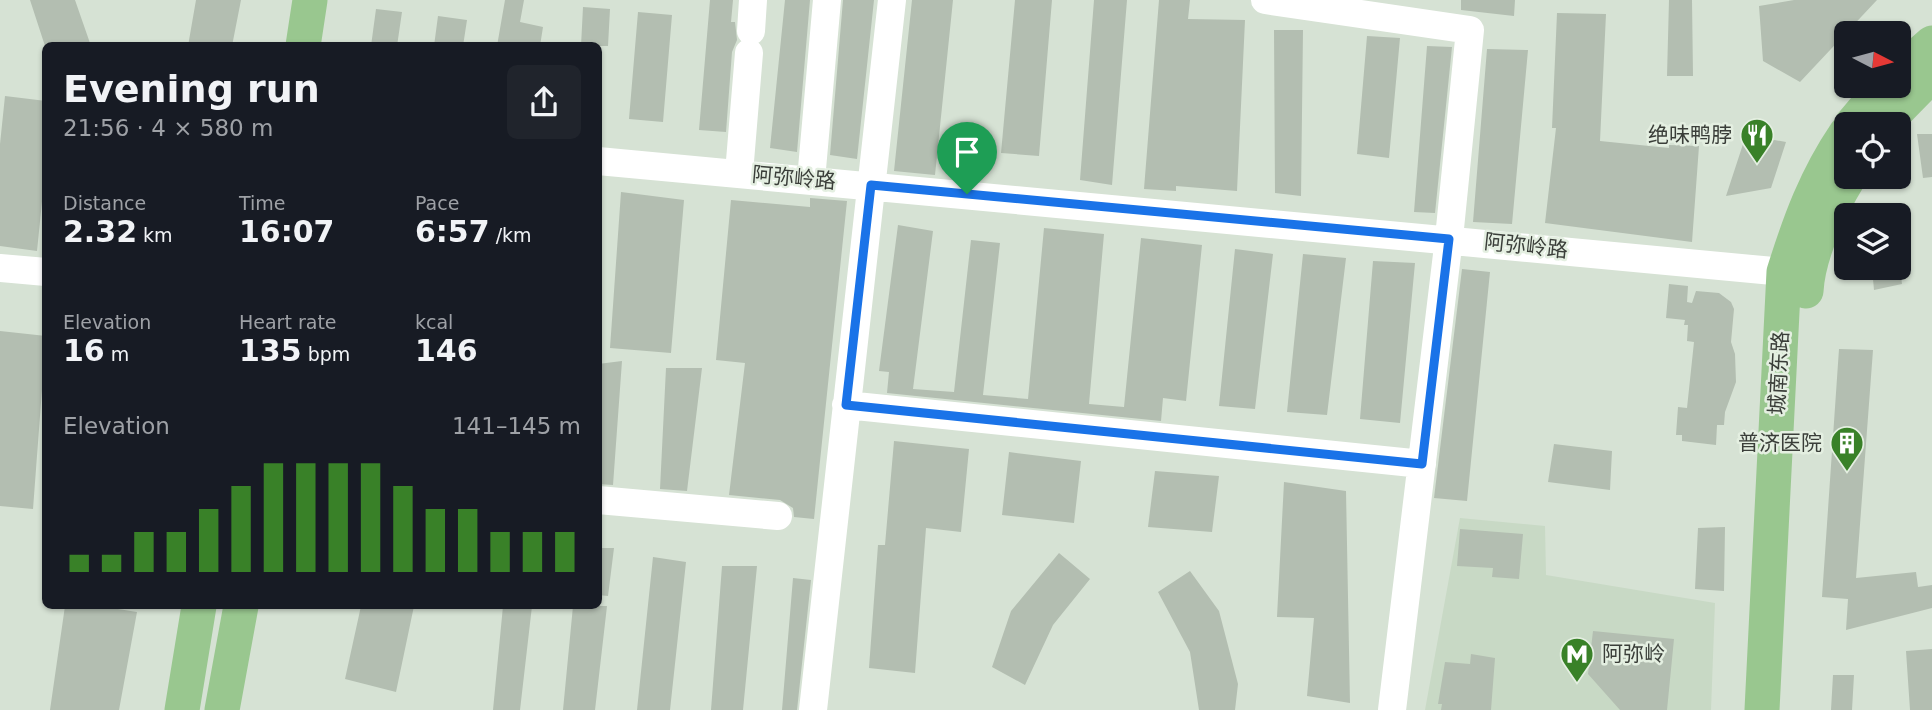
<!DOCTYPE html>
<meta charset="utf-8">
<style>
:root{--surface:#171b24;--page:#20242c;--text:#f1f3f6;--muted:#9ea1a6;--accent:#398128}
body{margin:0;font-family:"DejaVu Sans","Noto Sans SC",sans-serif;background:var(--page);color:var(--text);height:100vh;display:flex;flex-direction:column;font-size:26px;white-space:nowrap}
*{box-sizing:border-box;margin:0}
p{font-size:23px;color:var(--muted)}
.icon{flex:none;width:38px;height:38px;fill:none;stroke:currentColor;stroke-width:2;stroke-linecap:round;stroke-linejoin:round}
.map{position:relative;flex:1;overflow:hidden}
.panel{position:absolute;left:42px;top:42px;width:560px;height:567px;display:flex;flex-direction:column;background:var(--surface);border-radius:10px;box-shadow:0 2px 5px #0004}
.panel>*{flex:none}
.needle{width:46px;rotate:96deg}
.buttons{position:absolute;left:1834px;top:21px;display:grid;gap:14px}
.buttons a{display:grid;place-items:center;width:77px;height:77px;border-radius:10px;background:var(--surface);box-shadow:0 2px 5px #0004;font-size:35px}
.pin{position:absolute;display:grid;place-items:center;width:60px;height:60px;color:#fff;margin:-72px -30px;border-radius:50% 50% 50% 0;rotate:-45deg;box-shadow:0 0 7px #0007}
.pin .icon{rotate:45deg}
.round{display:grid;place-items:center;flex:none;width:74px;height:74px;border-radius:10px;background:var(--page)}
.head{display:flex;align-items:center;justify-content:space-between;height:119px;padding:0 21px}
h1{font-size:38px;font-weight:700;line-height:52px}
.figures{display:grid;grid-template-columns:repeat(3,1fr);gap:10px;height:119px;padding:7px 21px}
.figures div{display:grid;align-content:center}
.figures b{font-size:30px;font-weight:700}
.figures small{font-size:19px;font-weight:400}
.figures p{font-size:19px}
.chart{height:196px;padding:14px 21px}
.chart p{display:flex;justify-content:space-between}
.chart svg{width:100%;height:126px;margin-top:7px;stroke:var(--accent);stroke-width:6}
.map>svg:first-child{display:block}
</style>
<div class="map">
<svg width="1932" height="710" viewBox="0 0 1932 710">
<rect width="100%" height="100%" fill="#d6e2d4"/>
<path fill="#c8d9c5" d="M 1460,518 L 1545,526 L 1546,575 L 1715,603 L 1711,710 L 1425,710 Z"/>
<path fill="#b3beb1" d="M 30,0 L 75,0 L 91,46 L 45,46 Z
M 196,0 L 241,0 L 232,46 L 188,46 Z
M 505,0 L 524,0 L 520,22 L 543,27 L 540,46 L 497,46 Z
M 710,0 L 733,0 L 731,22 L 735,22 L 737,40 L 732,52 L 726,132 L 699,130 Z
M 785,0 L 810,0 L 797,152 L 770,148 Z
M 843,0 L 874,0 L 857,159 L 830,155 Z
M 912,0 L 953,0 L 935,175 L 894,171 Z
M 1015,0 L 1052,0 L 1039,156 L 1001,153 Z
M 1094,0 L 1127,0 L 1112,185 L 1080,180 Z
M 1159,0 L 1190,0 L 1188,19 L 1245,20 L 1237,191 L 1176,186 L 1176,191 L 1144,189 Z
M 1461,0 L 1515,0 L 1514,16 L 1461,10 Z
M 1669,0 L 1692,0 L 1693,76 L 1667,76 Z
M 1794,0 L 1877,0 L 1800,82 L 1763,61 L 1759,6 Z
M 583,7 L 610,9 L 608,46 L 581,46 Z
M 376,9 L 402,12 L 397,46 L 371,46 Z
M 638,12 L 672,15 L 663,122 L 629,119 Z
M 1557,13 L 1606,14 L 1600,141 L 1669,148 L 1669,145 L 1699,146 L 1692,242 L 1545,223 L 1556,128 L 1552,128 Z
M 438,16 L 467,20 L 463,46 L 434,46 Z
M 1274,30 L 1303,30 L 1301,196 L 1275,193 Z
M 1367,36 L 1400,38 L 1389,158 L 1357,154 Z
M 1427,46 L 1452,47 L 1435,213 L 1414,212 Z
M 1487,49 L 1528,50 L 1512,224 L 1473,222 Z
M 5,96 L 46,101 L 46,162 L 37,251 L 0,246 L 0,144 Z
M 1917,134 L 1932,134 L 1932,177 L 1923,178 Z
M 1746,135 L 1786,142 L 1771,188 L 1726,196 Z
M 621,192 L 684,200 L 671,353 L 610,348 Z
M 810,198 L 847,201 L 814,519 L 794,517 L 793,508 L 780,500 L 729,495 L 745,363 L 716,360 L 731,200 L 810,207 Z
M 898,225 L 933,231 L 913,389 L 954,392 L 971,240 L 1000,243 L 983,395 L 1028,399 L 1044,228 L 1104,234 L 1089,404 L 1124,407 L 1141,238 L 1202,245 L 1186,401 L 1163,398 L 1161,421 L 887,393 L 889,372 L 879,371 Z
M 1235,249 L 1273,254 L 1255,409 L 1219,406 Z
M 1303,254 L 1346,258 L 1327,415 L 1287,412 Z
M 1373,261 L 1415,263 L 1400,423 L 1360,419 Z
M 1872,268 L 1900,268 L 1902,284 L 1874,290 Z
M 1462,269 L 1490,272 L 1467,501 L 1434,498 Z
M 1669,284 L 1688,286 L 1687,302 L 1692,303 L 1696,291 L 1719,293 L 1731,302 L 1734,309 L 1731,342 L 1735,354 L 1736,382 L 1725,412 L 1724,425 L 1717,425 L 1716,445 L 1682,441 L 1682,435 L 1676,435 L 1678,407 L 1687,408 L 1694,342 L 1687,341 L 1688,325 L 1684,325 L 1685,320 L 1666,318 Z
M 0,331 L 46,336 L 33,509 L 0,506 Z
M 1839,349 L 1873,350 L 1856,578 L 1916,572 L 1918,587 L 1932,585 L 1932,608 L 1846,630 L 1848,599 L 1822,597 Z
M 622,361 L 613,485 L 598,484 L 598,364 Z
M 666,368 L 702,368 L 687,491 L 660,489 Z
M 894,441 L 969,449 L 961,532 L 926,528 L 915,673 L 869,668 L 878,545 L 885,545 Z
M 1554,444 L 1612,451 L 1610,490 L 1548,482 Z
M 1009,452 L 1081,461 L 1074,523 L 1002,515 Z
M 1155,471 L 1219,476 L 1212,532 L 1148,527 Z
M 1284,482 L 1346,491 L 1350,703 L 1307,696 L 1314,618 L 1277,617 Z
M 1725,527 L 1724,591 L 1695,589 L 1698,528 Z
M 1460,529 L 1523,534 L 1519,579 L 1492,577 L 1493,568 L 1457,566 Z
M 598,548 L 614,548 L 608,596 L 598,595 Z
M 1059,553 L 1090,579 L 1053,625 L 1025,685 L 992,667 L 1011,611 Z
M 653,557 L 686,562 L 670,710 L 637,710 Z
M 722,566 L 757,566 L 743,710 L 711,710 Z
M 1190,571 L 1219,611 L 1238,684 L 1235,710 L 1199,710 L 1190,652 L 1158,592 Z
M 793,578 L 811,580 L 797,710 L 782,710 Z
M 65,606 L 99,606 L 137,612 L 119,710 L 50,710 Z
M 361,606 L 414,606 L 396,692 L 345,679 Z
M 503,606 L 532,606 L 520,710 L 493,710 Z
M 573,606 L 607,606 L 595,710 L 563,710 Z
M 1593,631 L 1674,639 L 1667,710 L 1620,710 L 1588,674 Z
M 1932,649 L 1932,710 L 1910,710 L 1906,651 Z
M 1471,654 L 1495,658 L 1491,710 L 1441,710 L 1442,704 L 1438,704 L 1445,662 L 1470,664 Z
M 1833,675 L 1854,675 L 1852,710 L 1831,710 Z"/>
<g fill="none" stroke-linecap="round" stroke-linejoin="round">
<path stroke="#fff" stroke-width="28" d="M 1265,0 L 1470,30 L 1449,238 L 1392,710
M 751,31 L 753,0
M 598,161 L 1784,272
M 739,173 L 749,53
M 811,180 L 827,0
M 0,268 L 46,272
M 846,405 L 1422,464
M 598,500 L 778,516
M 813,710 L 892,0"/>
<path stroke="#99c78f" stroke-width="35" d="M 303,46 L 310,0
M 1899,72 L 1932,43
M 1852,124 L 1884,86
M 1884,124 L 1932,75
M 1806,291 C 1808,254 1830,208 1849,177
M 182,710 L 199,606
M 222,710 L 241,606
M 1762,710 L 1784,272 C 1800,221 1816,177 1846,133"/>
</g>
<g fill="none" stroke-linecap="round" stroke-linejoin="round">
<defs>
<path id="route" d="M 871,185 L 1449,239 L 1422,464 L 846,405 Z"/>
</defs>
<use href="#route" stroke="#fff" stroke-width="14"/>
<use href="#route" stroke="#1a73e8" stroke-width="9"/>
</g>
<defs>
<symbol id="restaurant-pin" viewBox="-11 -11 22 30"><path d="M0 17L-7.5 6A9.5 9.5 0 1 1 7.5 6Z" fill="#398128" stroke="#e4efe1"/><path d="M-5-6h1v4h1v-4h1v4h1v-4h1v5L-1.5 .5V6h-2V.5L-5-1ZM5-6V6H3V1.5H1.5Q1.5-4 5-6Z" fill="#fff"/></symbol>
<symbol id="building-pin" viewBox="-11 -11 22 30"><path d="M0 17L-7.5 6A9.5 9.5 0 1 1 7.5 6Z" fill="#398128" stroke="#e4efe1"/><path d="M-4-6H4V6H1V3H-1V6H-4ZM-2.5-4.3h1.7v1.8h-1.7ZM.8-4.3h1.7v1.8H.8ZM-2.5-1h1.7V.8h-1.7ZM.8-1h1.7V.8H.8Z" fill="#fff"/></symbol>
<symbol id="metro-pin" viewBox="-11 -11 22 30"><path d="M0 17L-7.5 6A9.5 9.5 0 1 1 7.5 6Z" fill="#398128" stroke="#e4efe1"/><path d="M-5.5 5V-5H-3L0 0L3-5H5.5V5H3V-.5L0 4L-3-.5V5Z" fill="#fff"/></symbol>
</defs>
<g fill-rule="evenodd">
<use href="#restaurant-pin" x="1738" y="116" width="38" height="52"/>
<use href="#building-pin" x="1828" y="424" width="38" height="52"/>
<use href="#metro-pin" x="1558" y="635" width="38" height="52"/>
</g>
<g text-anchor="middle" stroke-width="5" stroke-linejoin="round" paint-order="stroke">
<g font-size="21" fill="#3a3e39" stroke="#e4efe1" text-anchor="end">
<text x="1732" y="142">绝味鸭脖</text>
<text x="1822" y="450">普济医院</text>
<text x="1602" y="661" text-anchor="start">阿弥岭</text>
</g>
<g font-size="21" fill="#3a3e39" stroke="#e4efe1">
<text transform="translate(794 178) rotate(5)" y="7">阿弥岭路</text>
<text transform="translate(1526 246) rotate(6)" y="7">阿弥岭路</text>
<text transform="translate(1779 373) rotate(-87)" y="7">城南东路</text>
</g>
</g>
</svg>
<div class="buttons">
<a><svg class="needle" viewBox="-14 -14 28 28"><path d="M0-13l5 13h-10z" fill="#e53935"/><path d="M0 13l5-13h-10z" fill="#9ea1a6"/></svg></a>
<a><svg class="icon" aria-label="locate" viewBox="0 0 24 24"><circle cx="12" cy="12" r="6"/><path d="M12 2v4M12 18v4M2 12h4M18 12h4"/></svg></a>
<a><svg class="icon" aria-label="layers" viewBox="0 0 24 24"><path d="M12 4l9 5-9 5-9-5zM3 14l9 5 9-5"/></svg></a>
</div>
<div class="pin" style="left:967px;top:194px;background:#1e9e55"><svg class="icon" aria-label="arrive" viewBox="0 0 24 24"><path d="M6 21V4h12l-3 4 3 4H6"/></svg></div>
<section class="panel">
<div class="head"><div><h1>Evening run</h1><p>21:56 · 4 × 580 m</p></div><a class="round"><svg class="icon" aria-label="share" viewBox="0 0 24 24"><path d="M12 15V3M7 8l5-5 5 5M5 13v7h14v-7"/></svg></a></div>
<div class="figures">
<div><p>Distance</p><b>2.32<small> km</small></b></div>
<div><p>Time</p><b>16:07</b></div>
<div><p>Pace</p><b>6:57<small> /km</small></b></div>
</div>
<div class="figures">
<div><p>Elevation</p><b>16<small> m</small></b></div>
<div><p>Heart rate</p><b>135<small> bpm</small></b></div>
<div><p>kcal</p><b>146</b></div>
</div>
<div class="chart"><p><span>Elevation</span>141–145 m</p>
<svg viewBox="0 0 160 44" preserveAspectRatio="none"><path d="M5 44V38M15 44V38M25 44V30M35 44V30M45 44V22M55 44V14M65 44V6M75 44V6M85 44V6M95 44V6M105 44V14M115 44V22M125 44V22M135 44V30M145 44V30M155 44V30"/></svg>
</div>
</section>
</div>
